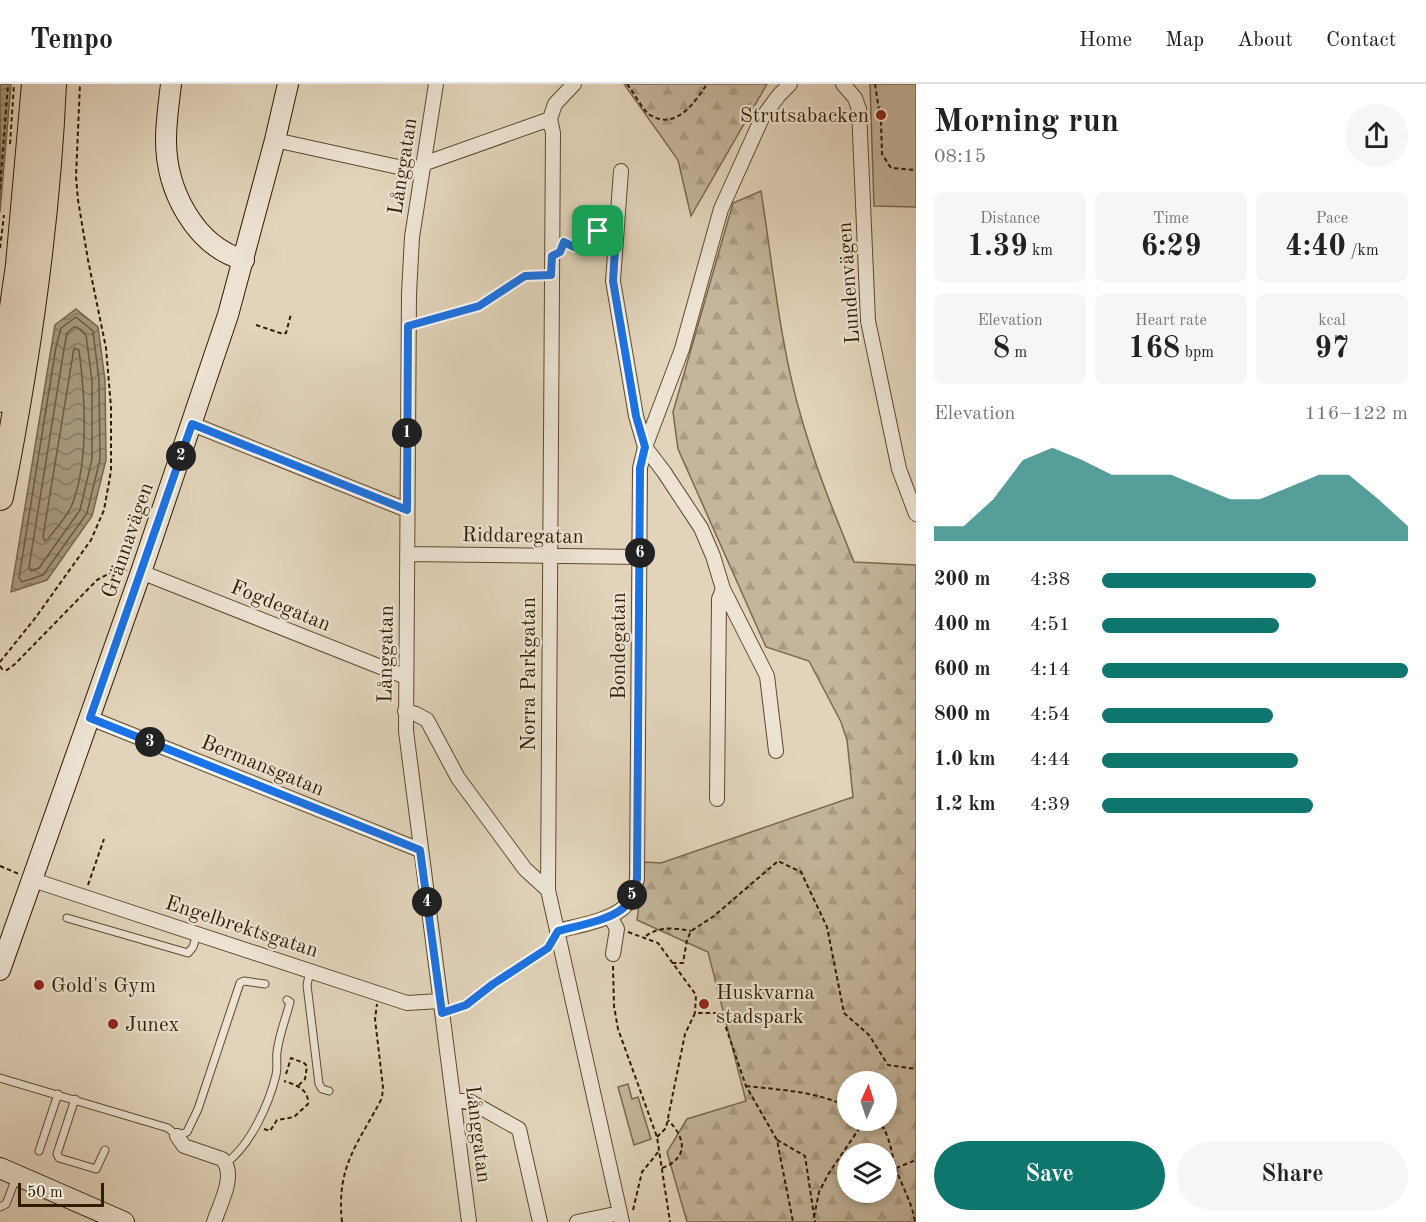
<!DOCTYPE html>
<meta charset="utf-8">
<style>
:root{--surface:#fff;--page:#f6f6f6;--text:#222;--muted:#767676;--line:#e0e0e0;--accent:#0f766e}
body{margin:0;font-family:"Old Standard TT",serif;background:var(--page);color:var(--text);height:100vh;display:flex;flex-direction:column;font-size:22px;white-space:nowrap}
*{box-sizing:border-box;margin:0}
p{font-size:20px;color:var(--muted)}
.icon{flex:none;width:33px;height:33px;fill:none;stroke:currentColor;stroke-width:2;stroke-linecap:round;stroke-linejoin:round}
.map{position:relative;flex:1;overflow:hidden}
.side{display:flex;flex-direction:column;background:var(--surface);width:510px}
.side>*{flex:none}
.needle{width:39px;rotate:3deg}
.tools{position:absolute;left:837px;top:987px;display:grid;gap:12px}
.tools a{display:grid;place-items:center;width:60px;height:60px;border-radius:50%;background:var(--surface);box-shadow:0 3px 9px #0003;font-size:30px}
.scale{position:absolute;left:18px;bottom:15px;width:86px;box-sizing:border-box;padding-left:6px;border:3px solid #301d00;border-top:0;font-size:16px;line-height:21px;white-space:nowrap;color:#301d00;-webkit-text-stroke:4px #ece3d3;paint-order:stroke}
.pin{position:absolute;display:grid;place-items:center;width:51px;height:51px;color:#fff;margin:-26px;border-radius:12px;box-shadow:0 3px 9px #0006}
.km{position:absolute;width:30px;height:30px;margin:-15px;border-radius:50%;background:#222;color:#fff;font-size:16px;line-height:30px;text-align:center}
.round{display:grid;place-items:center;flex:none;width:63px;height:63px;border-radius:32px;background:var(--page)}
.summary{display:flex;align-items:center;justify-content:space-between;height:102px;padding:0 18px}
h1{font-size:33px;font-weight:800;line-height:45px}
.figures{display:grid;grid-template-columns:repeat(3,1fr);gap:9px;height:102px;padding:6px 18px}
.figures div{display:grid;align-content:center;border-radius:9px;background:var(--page);text-align:center}
.figures b{font-size:30px;font-weight:800}
.figures small{font-size:16px;font-weight:400}
.figures p{font-size:16px}
.chart{height:168px;padding:12px 18px}
.chart p{display:flex;justify-content:space-between}
.chart svg{width:100%;height:108px;margin-top:6px;fill:var(--accent);opacity:.7}
.primary-button{display:flex;gap:12px;margin-top:auto;padding:12px 18px}
.primary-button a{flex:1;height:69px;border-radius:36px;background:var(--accent);color:#fff;font-size:24px;font-weight:800;line-height:69px;text-align:center}
.primary-button a+a{background:var(--page);color:var(--text)}
ul{padding:0 18px;list-style:none;font-size:20px}
li{display:grid;grid-template-columns:96px 72px 1fr;align-items:center;height:45px}
li i{height:15px;border-radius:8px;background:var(--accent)}
header{display:flex;align-items:center;gap:36px;box-sizing:border-box;height:84px;padding:0 30px;background:var(--surface);border-bottom:2px solid var(--line)}
header strong{font-size:28px}
nav{display:flex;gap:33px;margin-inline-start:auto;font-size:21px}
main{display:flex;flex:1;min-height:0}
.map>svg:first-child{display:block}
</style>
<header>
<strong>Tempo</strong>
<nav><a>Home</a><a>Map</a><a>About</a><a>Contact</a></nav>
</header>
<main>
<div class="map">
<svg width="916" height="1138" viewBox="0 0 916 1138">
<defs>
<pattern id="forest-firs" width="22" height="20" patternUnits="userSpaceOnUse" patternTransform="scale(1.5)"><rect width="22" height="20" fill="#c4b59b"/><path d="M5 1l3.5 6h-7zM16 11l3.5 6h-7z" fill="#a99b84"/></pattern>
<pattern id="water-waves" width="16" height="10" patternUnits="userSpaceOnUse" patternTransform="scale(1.5)"><rect width="16" height="10" fill="#a5967b"/><path d="M0 5q4-4 8 0t8 0" fill="none" stroke="#877a62"/></pattern>
</defs>
<rect width="100%" height="100%" fill="#e2d4bb"/>
<filter id="stains"><feTurbulence type="fractalNoise" baseFrequency=".00333" numOctaves="4"/><feColorMatrix values="0 0 0 0 .2 0 0 0 0 .09 0 0 0 0 .02 0 0 0 .5 -.17"/></filter>
<radialGradient id="worn" r=".72"><stop offset=".6" stop-color="#630" stop-opacity="0"/><stop offset="1" stop-color="#630" stop-opacity=".3"/></radialGradient>
<path fill="url(#forest-firs)" stroke="#7a694e" stroke-width="1.5" fill-rule="evenodd" d="M 624,0 L 767,0 L 691,132 L 678,76 Z
M 761,107 C 773,183 780,262 802,336 C 816,385 835,431 854,478 L 916,481 L 916,1138 L 687,1138 L 667,1068 L 687,1035 L 746,1017 L 708,868 L 637,836 L 645,778 L 661,779 L 853,713 L 847,656 L 841,638 L 809,577 L 766,563 L 678,365 L 673,328 L 733,119 ZM 848,998 L 886,998 L 886,1036 L 848,1036 ZM 848,1070 L 886,1070 L 886,1108 L 848,1108 Z"/>
<path fill="#c4b59b" stroke="#7a694e" stroke-width="1.5" d="M 870,0 L 916,0 L 916,123 L 874,122 Z
M 628,1000 L 632,1015 L 638,1013 L 651,1055 L 634,1061 L 618,1003 Z"/>
<path fill="url(#water-waves)" stroke="#76664a" stroke-width="1.5" d="M 0,0 L 11,0 L 0,128 Z
M 76,225 L 98,243 L 105,296 L 106,376 L 92,432 L 47,496 L 11,508 L 55,241 Z"/>
<g fill="none" stroke-linecap="round" stroke-linejoin="round">
<path stroke="#6a5a3e" stroke-width="1.5" d="M 76,233 L 93,247 L 99,296 L 100,375 L 87,429 L 43,491 L 22,498 L 19,494 L 56,263 L 61,244 Z
M 74,243 L 77,243 L 86,251 L 92,297 L 92,375 L 80,426 L 39,484 L 31,487 L 29,483 L 64,265 L 67,249 Z
M 74,264 L 79,266 C 85,312 89,377 72,421 C 67,433 55,445 48,455 L 45,457 L 43,453 Z"/>
<defs>
<path id="lane" d="M 67,834 L 188,869 L 193,863 L 197,850
M 310,887 L 307,901 L 319,1000 L 322,1005 L 329,1007
M 0,994 L 168,1044 L 177,1052 L 187,1048 L 198,1025 L 240,899 L 244,897 L 265,900
M 75,1015 L 57,1070 L 59,1074 L 96,1085 L 105,1066
M 39,1067 L 58,1010
M 226,1079 C 250,1062 269,1020 276,991 C 278,983 276,975 277,968 C 279,951 286,934 290,918 L 287,916
M 0,1123 L 6,1120 L 16,1094"/>
<path id="street" d="M 436,0 L 412,153 L 409,210 L 406,647 L 469,1138
M 843,0 L 855,14 L 859,25 L 868,237 L 899,385 L 916,430
M 550,35 L 553,49 L 548,806 L 622,1138
M 550,35 L 555,20 L 574,0
M 275,56 L 421,88
M 423,80 L 550,35
M 192,340 L 407,426
M 645,363 L 682,265 L 721,125 L 762,34 L 779,11 L 790,0
M 645,363 L 664,388 L 701,444 L 713,472 L 723,505 L 767,592 L 776,667
M 407,470 L 640,473
M 141,488 L 406,593
M 405,627 L 416,630 L 427,636 L 458,694 L 525,785 L 548,806
M 90,634 L 420,766
M 717,715 L 719,515 L 723,505
M 33,796 L 407,919 L 440,917
M 610,832 L 617,845 L 613,870
M 558,847 C 576,842 607,837 622,825 C 631,818 634,805 637,795 L 640,384 L 645,363 L 636,332 L 613,197 L 621,87
M 454,1016 L 471,1018 L 519,1045 L 540,1138
M 177,1052 L 184,1062 L 222,1075 C 237,1090 220,1120 214,1138
M 577,1138 L 620,1129"/>
<path id="secondary" d="M 171,0 C 169,18 166,37 166,56 C 166,105 194,162 244,176
M 0,886 L 141,488 L 228,231 L 275,56 L 288,0
M 0,1084 L 124,1138"/>
<path id="highway" d="M 0,315 L 19,181 L 35,0
M 0,413 C 27,277 47,139 53,0"/>
</defs>
<use href="#lane" stroke="#5c4b2f" stroke-width="9"/>
<use href="#street" stroke="#5c4b2f" stroke-width="16"/>
<use href="#secondary" stroke="#301d00" stroke-width="22"/>
<use href="#highway" stroke="#301d00" stroke-width="28"/>
<path stroke="#301d00" stroke-width="2" stroke-dasharray="4.5 3" stroke-linecap="butt" d="M 627,0 C 633,7 643,27 650,31 C 676,47 695,18 707,0
M 875,0 L 881,39 L 882,70 L 891,84 L 916,86
M 10,60 L 14,0
M 0,105 L 8,0
M 564,158 C 582,166 584,160 598,147 L 603,152
M 0,164 L 4,131
M 420,238 L 479,222 L 525,192 L 541,191
M 256,241 L 283,250 L 286,249 L 291,230
M 0,578 L 36,533 L 91,456 L 104,426 L 111,387 L 111,323 L 106,264 L 88,176 L 78,116 L 76,93 L 80,0
M 0,582 L 2,585 L 7,586 L 15,580 L 97,496 L 112,488 L 127,486
M 0,782 L 19,790
M 88,801 L 104,755
M 628,848 L 658,859 L 696,911 L 695,929
M 646,852 C 659,842 676,844 691,847
M 672,879 L 683,879 L 687,856 L 691,847 L 714,832 L 778,777 L 801,788 L 827,843 L 844,929 L 869,951 L 888,981 L 916,985
M 613,882 L 614,922 L 618,945 L 657,1053 L 670,1138
M 453,926 L 466,921 L 493,900 L 548,864
M 286,990 L 291,974 L 304,979 L 307,982 L 305,995 L 298,1002
M 746,1002 C 780,1006 816,1007 848,1023
M 876,1036 C 890,1046 891,1070 896,1084 C 902,1103 912,1118 915,1138
M 264,1045 L 270,1047 L 277,1036 L 294,1033 L 308,1020 C 309,1005 296,1001 284,997
M 657,1053 L 666,1044 L 685,950 L 695,929 L 721,929 L 746,1002 L 777,1056 L 793,1138
M 777,1056 L 805,1072 L 815,1138
M 662,1084 C 689,1074 686,1054 668,1036
M 896,1084 L 916,1076
M 633,1126 L 642,1088 L 659,1067
M 814,1133 L 819,1108 L 829,1089 L 865,1036
M 342,1138 C 336,1082 358,1060 382,1014 L 383,1003 L 375,935 L 377,920"/>
<use href="#lane" stroke="#ece3d3" stroke-width="7"/>
<use href="#street" stroke="#ece3d3" stroke-width="14"/>
<use href="#secondary" stroke="#ece3d3" stroke-width="20"/>
<use href="#highway" stroke="#e2d4bb" stroke-width="26"/>
</g>
<g fill="none" stroke-linecap="round" stroke-linejoin="round">
<defs>
<path id="route" d="M 598,147 L 615,165 L 613,197 L 636,332 L 645,363 L 640,384 L 637,795 C 634,805 631,818 622,825 C 607,837 576,842 558,847 L 548,864 L 493,900 L 466,921 L 442,929 L 420,766 L 90,634 L 192,340 L 407,426 L 408,242 L 479,222 L 525,192 L 551,191 L 552,172 L 560,168 L 564,158 L 574,163 L 582,161 Z"/>
</defs>
<use href="#route" stroke="#fff" stroke-width="12"/>
<use href="#route" stroke="#1a73e8" stroke-width="8"/>
</g>
<g fill="#8f2418" stroke="#ece3d3" stroke-width="2">
<circle cx="881" cy="31" r="6"/>
<circle cx="39" cy="901" r="6"/>
<circle cx="704" cy="920" r="6"/>
<circle cx="113" cy="940" r="6"/>
</g>
<g text-anchor="middle" stroke-width="4.5" stroke-linejoin="round" paint-order="stroke">
<g font-size="21" fill="#301d00" stroke="#ece3d3" text-anchor="start">
<text x="869" y="38" text-anchor="end">Strutsabacken</text>
<text x="51" y="908">Gold's Gym</text>
<text x="716" y="915">Huskvarna<tspan x="716" dy="24">stadspark</tspan></text>
<text x="125" y="947">Junex</text>
</g>
<g font-size="21" fill="#301d00" stroke="#ece3d3">
<text transform="translate(402 82) rotate(-81)" y="7">Långgatan</text>
<text transform="translate(848 199) rotate(-94)" y="7">Lundenvägen</text>
<text transform="translate(523 451) rotate(1)" y="7">Riddaregatan</text>
<text transform="translate(127 456) rotate(-71)" y="7">Grännavägen</text>
<text transform="translate(281 521) rotate(22)" y="7">Fogdegatan</text>
<text transform="translate(618 562) rotate(-90)" y="7">Bondegatan</text>
<text transform="translate(385 570) rotate(-89)" y="7">Långgatan</text>
<text transform="translate(528 590) rotate(-90)" y="7">Norra Parkgatan</text>
<text transform="translate(263 681) rotate(22)" y="7">Bermansgatan</text>
<text transform="translate(242 842) rotate(18)" y="7">Engelbrektsgatan</text>
<text transform="translate(479 1050) rotate(83)" y="7">Långgatan</text>
</g>
</g>
<rect width="100%" height="100%" filter="url(#stains)"/>
<rect width="100%" height="100%" fill="url(#worn)"/>
</svg>
<div class="tools">
<a><svg class="needle" viewBox="-14 -14 28 28"><path d="M0-13l5 13h-10z" fill="#e53935"/><path d="M0 13l5-13h-10z" fill="#767676"/></svg></a>
<a><svg class="icon" aria-label="layers" viewBox="0 0 24 24"><path d="M12 4l9 5-9 5-9-5zM3 14l9 5 9-5"/></svg></a>
</div>
<div class="scale">50 m</div>
<div class="pin" style="left:598px;top:147px;background:#1e9e55"><svg class="icon" aria-label="arrive" viewBox="0 0 24 24"><path d="M6 21V4h12l-3 4 3 4H6"/></svg></div>
<b class="km" style="left:407px;top:349px">1</b>
<b class="km" style="left:181px;top:372px">2</b>
<b class="km" style="left:150px;top:658px">3</b>
<b class="km" style="left:427px;top:818px">4</b>
<b class="km" style="left:632px;top:811px">5</b>
<b class="km" style="left:640px;top:469px">6</b>
</div>
<section class="side">
<div class="summary"><div><h1>Morning run</h1><p>08:15</p></div><a class="round"><svg class="icon" aria-label="share" viewBox="0 0 24 24"><path d="M12 15V3M7 8l5-5 5 5M5 13v7h14v-7"/></svg></a></div>
<div class="figures">
<div><p>Distance</p><b>1.39<small> km</small></b></div>
<div><p>Time</p><b>6:29</b></div>
<div><p>Pace</p><b>4:40<small> /km</small></b></div>
</div>
<div class="figures">
<div><p>Elevation</p><b>8<small> m</small></b></div>
<div><p>Heart rate</p><b>168<small> bpm</small></b></div>
<div><p>kcal</p><b>97</b></div>
</div>
<div class="chart"><p><span>Elevation</span>116–122 m</p>
<svg viewBox="0 0 160 44" preserveAspectRatio="none"><path d="M0 44V38L10 38L20 27L30 11L40 6L50 11L60 17L70 17L80 17L90 22L100 27L110 27L120 22L130 17L140 17L150 27L160 38V44z"/></svg>
</div>
<ul>
<li><b>200 m</b>4:38<i style="width:70%"></i></li>
<li><b>400 m</b>4:51<i style="width:58%"></i></li>
<li><b>600 m</b>4:14<i style="width:100%"></i></li>
<li><b>800 m</b>4:54<i style="width:56%"></i></li>
<li><b>1.0 km</b>4:44<i style="width:64%"></i></li>
<li><b>1.2 km</b>4:39<i style="width:69%"></i></li>
</ul>
<div class="primary-button"><a>Save</a><a>Share</a></div>
</section>
</main>
